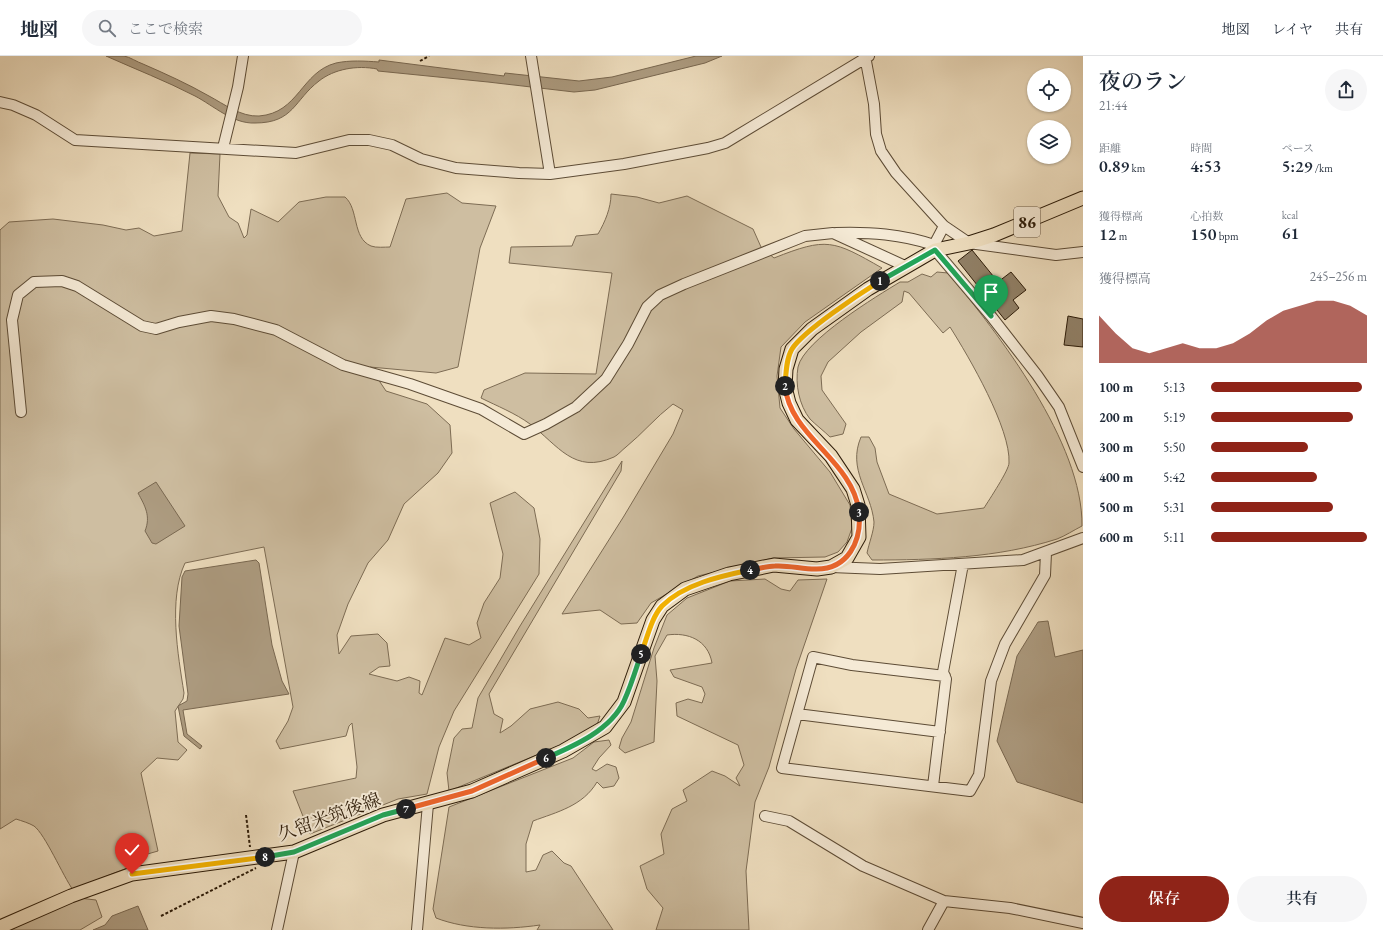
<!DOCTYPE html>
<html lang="ja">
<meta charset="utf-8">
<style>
:root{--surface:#fff;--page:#f6f6f7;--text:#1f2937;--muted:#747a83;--line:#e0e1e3;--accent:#8f2418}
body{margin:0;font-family:"EB Garamond","Noto Serif JP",serif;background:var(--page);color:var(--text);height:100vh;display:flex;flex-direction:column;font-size:15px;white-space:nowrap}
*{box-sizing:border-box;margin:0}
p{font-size:13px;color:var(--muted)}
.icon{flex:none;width:22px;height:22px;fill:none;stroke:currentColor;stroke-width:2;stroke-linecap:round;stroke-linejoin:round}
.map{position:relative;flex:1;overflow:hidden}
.drawer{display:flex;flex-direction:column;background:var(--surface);width:300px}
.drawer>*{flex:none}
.controls{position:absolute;left:1027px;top:12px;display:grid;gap:8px}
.controls a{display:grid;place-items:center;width:44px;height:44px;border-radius:50%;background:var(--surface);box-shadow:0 1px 3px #0004;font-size:20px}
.pin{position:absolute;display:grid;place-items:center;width:34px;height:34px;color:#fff;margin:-41px -17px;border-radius:50% 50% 50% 0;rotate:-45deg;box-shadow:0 0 4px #0007}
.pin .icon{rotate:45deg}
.km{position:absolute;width:20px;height:20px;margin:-10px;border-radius:50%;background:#222;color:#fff;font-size:11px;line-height:20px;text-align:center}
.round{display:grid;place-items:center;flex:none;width:42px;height:42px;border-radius:21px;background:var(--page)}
.head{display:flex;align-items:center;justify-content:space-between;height:68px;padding:0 16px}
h1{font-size:22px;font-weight:600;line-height:30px}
.metrics{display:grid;grid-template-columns:repeat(3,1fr);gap:6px;height:68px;padding:4px 16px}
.metrics div{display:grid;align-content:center}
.metrics b{font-size:17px;font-weight:600}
.metrics small{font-size:11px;font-weight:400}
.metrics p{font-size:11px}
.chart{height:112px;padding:8px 16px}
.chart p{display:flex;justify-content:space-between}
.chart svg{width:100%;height:72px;margin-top:4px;fill:var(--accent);opacity:.7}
.primary-button{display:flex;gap:8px;margin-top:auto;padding:8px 16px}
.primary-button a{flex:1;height:46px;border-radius:24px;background:var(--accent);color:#fff;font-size:16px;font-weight:600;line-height:46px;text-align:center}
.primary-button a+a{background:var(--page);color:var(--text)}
ul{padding:0 16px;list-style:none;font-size:13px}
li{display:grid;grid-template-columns:64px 48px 1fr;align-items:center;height:30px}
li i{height:10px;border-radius:5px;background:var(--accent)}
header{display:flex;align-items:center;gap:24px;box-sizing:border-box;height:56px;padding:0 20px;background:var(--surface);border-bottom:1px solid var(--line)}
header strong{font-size:19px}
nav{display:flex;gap:22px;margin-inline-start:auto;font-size:14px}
.search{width:280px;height:36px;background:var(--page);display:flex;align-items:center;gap:10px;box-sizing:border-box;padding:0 14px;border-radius:22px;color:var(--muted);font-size:15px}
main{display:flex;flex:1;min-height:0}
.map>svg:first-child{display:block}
</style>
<header>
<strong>地図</strong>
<div class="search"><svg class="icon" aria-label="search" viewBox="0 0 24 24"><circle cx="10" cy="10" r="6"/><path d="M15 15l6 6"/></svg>ここで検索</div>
<nav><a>地図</a><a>レイヤ</a><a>共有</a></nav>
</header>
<main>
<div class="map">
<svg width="1083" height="874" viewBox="0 0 1083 874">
<rect width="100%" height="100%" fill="#efdfc0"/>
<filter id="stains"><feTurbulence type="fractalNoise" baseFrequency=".005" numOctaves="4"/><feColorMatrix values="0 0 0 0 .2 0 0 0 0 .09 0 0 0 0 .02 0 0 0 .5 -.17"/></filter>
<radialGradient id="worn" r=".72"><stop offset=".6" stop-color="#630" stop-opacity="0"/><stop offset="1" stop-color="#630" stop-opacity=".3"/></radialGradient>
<path fill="#cebea1" stroke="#7d6c54" d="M 190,97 L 220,98 L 218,140 L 229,161 L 238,167 L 244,182 L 247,179 L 251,153 L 278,166 L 299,146 L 326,141 L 345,141 C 359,153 352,182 371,190 C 376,192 385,191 390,191 L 406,143 L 447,137 L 462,147 L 496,150 L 480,192 L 458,311 L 436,317 L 370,311 L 386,335 L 427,348 L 450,369 L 452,397 L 438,417 L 404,448 L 388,484 L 368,507 L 348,548 L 337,579 L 339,598 L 351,580 L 378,578 L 387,587 L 390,610 L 379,611 L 369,618 L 397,625 L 409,621 L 420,625 L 419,637 L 422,639 L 445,582 L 469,589 L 481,582 L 477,567 L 484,547 L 500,522 L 503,498 L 490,447 L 515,436 L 534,452 L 540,483 L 539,518 L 454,655 L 439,691 L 427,738 L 398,743 L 310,778 L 293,735 L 356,722 L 357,711 L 352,667 L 349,670 L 346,680 L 280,693 L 276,685 L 288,665 L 293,651 L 264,491 L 185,507 C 168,543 178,599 184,637 L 183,643 L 175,655 L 178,686 L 187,694 L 178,704 L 157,702 L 141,717 L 158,795 L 144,799 L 135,809 L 81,830 L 73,834 C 63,820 45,778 34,770 C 29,767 22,765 16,763 L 0,773 L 0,174 L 9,166 L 53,163 L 103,169 L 126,174 L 139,172 L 154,180 L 182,175 Z
M 611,138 L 637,141 L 659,147 L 687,140 L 753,173 L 761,191 L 774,202 C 827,181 833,184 882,212 L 805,266 L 781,291 L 777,320 L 780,352 L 794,373 L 830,416 L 850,449 L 852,472 L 847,486 L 838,496 L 825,501 L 773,502 L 698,520 L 651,547 L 637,567 L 621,568 L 600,554 L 562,558 L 624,460 L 673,378 L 683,354 L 673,348 C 656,361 642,378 626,391 C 622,394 618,399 614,401 C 574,419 558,389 530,368 C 515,357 497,350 481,342 L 484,334 L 525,317 L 596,318 L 612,217 L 509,207 L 511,191 L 572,190 L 576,180 L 598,178 C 605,166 611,152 611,138 Z
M 937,216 L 948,217 C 999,278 1083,387 1082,470 C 1074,474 1065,480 1057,483 C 998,502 933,504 872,504 L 867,497 C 869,487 874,475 874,466 C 871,435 847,414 861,381 L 869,381 L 875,392 L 877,406 L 889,438 L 937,458 L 984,452 C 989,444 1009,414 1009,407 C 1011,373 969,301 950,271 L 943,277 L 909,237 L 904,235 L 902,246 L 861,276 L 828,306 L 821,320 L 822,334 L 846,368 L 843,378 L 830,381 C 824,375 816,369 810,363 C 799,349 795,328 798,311 C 804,284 877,240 900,226 L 908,226 L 922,218 L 931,221 Z
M 622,405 L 621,415 L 489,638 L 494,658 L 503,663 L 500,677 L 511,670 L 530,653 L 558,646 L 579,653 L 588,662 L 600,660 L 597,669 L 583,680 L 449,735 L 447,717 L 454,682 L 462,673 L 472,672 L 478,642 L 520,570 Z
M 765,523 L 781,533 L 790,535 L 798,524 L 827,523 L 796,613 L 769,711 L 755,746 L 746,815 L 749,874 L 656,874 L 663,852 L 647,833 L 640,810 L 664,798 L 661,778 L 672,753 L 687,745 L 683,734 L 712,715 L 725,720 L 740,730 L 736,722 L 744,709 L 738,689 L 677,660 L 676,647 L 688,643 L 702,647 L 705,638 L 702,631 L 674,621 L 670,614 L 712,607 C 708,584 688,576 667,579 L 655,600 L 657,625 L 654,686 L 625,697 L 619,692 L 622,682 L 631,666 L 654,592 L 667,559 L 687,542 L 730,525 Z
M 609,684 L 611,689 L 599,702 L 592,713 L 596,715 L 607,708 L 616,711 L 619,722 L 614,730 L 603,732 L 597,726 C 583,750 557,756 533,765 L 526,788 L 526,816 L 536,814 L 543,799 L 552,795 L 564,807 L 571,810 L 613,874 L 537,874 L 540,869 C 506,874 467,874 436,862 L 433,853 L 449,751 L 573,702 L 594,686 Z
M 79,842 L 96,844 L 102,861 L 80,874 L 10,874 Z"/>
<path fill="#ad9c81" stroke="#796851" d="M 106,0 C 112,0 118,0 124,0 C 130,1 137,6 143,8 C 166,18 188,28 209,40 C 224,48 241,61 259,60 C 299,57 301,16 336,7 C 350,4 365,5 379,6 L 379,4 L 504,20 L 505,17 L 579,25 L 612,21 L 696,0 L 722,0 L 705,7 L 595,34 L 574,36 L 488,26 L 378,15 L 377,13 C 357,9 334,13 319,25 C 294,44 294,67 255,67 C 233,68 214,50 195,40 C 166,25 135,13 106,0 Z
M 156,426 L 185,470 L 156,488 L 152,487 L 145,475 C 151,460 145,450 138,437 Z
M 256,504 L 259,507 L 272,589 L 282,625 L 289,638 L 183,654 L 187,678 L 202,690 L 200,693 L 184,680 L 178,650 L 187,645 L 188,638 L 179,570 L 182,521 L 185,515 Z
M 1048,565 L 1055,601 L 1083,594 L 1083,747 L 1017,726 L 997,685 L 1017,600 L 1038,566 Z
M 138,850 L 148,874 L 93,874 L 105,869 L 112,860 Z"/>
<path fill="#918168" stroke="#2c1b08" d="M 972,194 L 998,226 L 1011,216 L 1026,234 L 1013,244 L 1019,252 L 1005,264 L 958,205 Z
M 1068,260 L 1083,263 L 1083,291 L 1064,289 Z"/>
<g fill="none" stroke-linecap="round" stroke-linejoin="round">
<defs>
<path id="minor" d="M 531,0 L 550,118
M 865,0 L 874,48 L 876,78 L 881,95 L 896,117 L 944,170 L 969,187 L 1056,199 L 1083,196
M 0,46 L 13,49 L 36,59 L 75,84 L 296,97 L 349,84 L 369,84 L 392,89 L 421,103 L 456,112 L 519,117 L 550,118 L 624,108 L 708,92 L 725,87 L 869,0
M 223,92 L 238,31 L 243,0
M 944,170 L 934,189 L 935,194 L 991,260 L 1037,319 L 1059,351 L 1083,411
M 836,177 C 870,176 901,178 934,189
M 21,356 L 12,264 L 18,239 L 34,226 L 62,225 L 77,230 L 142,270 L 156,273 L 179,266 L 211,260 L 234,263 L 276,274 L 343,309 L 410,328 L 481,353 L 524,378 L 546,368 L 576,351 L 606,323 L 628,288 L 647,251 L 660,239 L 684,228 L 805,180 L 833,177 L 905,210
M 831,511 L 880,513 L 1023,504 L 1083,482
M 945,620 L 852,609 L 813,601 L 782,712 L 970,735 L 979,719 L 991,625 L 1005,588 L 1045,519 L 1046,497
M 797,658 L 940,676
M 933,730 L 946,623 L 943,616 L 963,508
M 765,760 L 789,765 L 863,810 L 944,845 L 1010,852 L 1083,867
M 277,874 L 294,796
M 417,874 L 428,748
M 928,874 L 944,845"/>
<path id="major" d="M 0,871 L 71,840 L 132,818 L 294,796 L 383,759 L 472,735 L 563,695 L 605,671 L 624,646 L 653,564 L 662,550 L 685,533 L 729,518 L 774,509 L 817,513 L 831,511 L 847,502 L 859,481 L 858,449 L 853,433 L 831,400 L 797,364 L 789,347 L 785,331 L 786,313 L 792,293 L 812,273 L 868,233 L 935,194 L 969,187 L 994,179 L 1083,142"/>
</defs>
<use href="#minor" stroke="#5d4c36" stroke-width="12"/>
<use href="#major" stroke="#2c1b08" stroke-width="15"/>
<path stroke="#2c1b08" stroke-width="2" stroke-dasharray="3 2" stroke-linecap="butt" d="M 420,5 L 429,0
M 246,759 L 250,791
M 161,860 L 256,812"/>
<use href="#minor" stroke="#f5ead6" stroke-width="10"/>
<use href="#major" stroke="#efdfc0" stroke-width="13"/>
</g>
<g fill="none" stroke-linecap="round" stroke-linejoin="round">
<defs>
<path id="split-1" d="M 880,225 L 935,194 L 991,260"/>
<path id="split-2" d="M 785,330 C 786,318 786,303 792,293 C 803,275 861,237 880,225"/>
<path id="split-3" d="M 785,330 C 790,381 853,404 859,456"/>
<path id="split-4" d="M 750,514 C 758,513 767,510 775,510 C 788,509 802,513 815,513 C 848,514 862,485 859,456"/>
<path id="split-5" d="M 641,598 C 647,583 651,562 662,550 C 684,528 721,520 750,514"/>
<path id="split-6" d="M 546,702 C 574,690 611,674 624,645 C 631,630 636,613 641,598"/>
<path id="split-7" d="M 406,753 L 472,735 L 546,702"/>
<path id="split-8" d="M 265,801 L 294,796 L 383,759 L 406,753"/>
<path id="split-9" d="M 132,818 L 265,801"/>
</defs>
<use href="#split-1" stroke="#fff" stroke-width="8"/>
<use href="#split-2" stroke="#fff" stroke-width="8"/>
<use href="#split-3" stroke="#fff" stroke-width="8"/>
<use href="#split-4" stroke="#fff" stroke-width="8"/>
<use href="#split-5" stroke="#fff" stroke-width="8"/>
<use href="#split-6" stroke="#fff" stroke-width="8"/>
<use href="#split-7" stroke="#fff" stroke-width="8"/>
<use href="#split-8" stroke="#fff" stroke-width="8"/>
<use href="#split-9" stroke="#fff" stroke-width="8"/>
<use href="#split-1" stroke="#22a559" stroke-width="5"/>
<use href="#split-2" stroke="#f5b400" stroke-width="5"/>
<use href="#split-3" stroke="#f0652b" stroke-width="5"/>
<use href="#split-4" stroke="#f0652b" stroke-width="5"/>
<use href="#split-5" stroke="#f5b400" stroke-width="5"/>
<use href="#split-6" stroke="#22a559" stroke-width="5"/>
<use href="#split-7" stroke="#f0652b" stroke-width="5"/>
<use href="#split-8" stroke="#22a559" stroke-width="5"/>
<use href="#split-9" stroke="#f5b400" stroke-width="5"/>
</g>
<g text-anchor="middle" stroke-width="4" stroke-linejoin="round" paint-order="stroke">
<rect fill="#f5ead6" stroke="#685946" stroke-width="1" x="1014" y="151" width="26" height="30" rx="3"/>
<g font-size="17" font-weight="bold" fill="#2c1b08">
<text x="1027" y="172">86</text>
</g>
<g font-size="18" fill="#2c1b08" stroke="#f5ead6">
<text transform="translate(329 761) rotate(-20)" y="6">久留米筑後線</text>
</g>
</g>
<rect width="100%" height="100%" filter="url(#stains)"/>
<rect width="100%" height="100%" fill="url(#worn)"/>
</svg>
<div class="controls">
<a><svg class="icon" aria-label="locate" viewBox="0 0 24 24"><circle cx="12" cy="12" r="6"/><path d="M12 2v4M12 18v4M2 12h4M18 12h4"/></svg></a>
<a><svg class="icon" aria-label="layers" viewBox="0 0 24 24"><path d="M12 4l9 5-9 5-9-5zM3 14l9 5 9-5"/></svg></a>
</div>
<div class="pin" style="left:991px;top:260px;background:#1e9e55"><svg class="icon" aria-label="arrive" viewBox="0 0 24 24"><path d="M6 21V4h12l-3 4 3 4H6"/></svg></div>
<div class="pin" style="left:132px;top:818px;background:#d93025"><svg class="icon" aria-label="check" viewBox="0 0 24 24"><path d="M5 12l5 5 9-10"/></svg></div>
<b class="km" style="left:880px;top:225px">1</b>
<b class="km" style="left:785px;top:330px">2</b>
<b class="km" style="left:859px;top:456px">3</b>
<b class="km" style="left:750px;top:514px">4</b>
<b class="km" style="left:641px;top:598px">5</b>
<b class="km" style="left:546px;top:702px">6</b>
<b class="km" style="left:406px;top:753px">7</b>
<b class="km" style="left:265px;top:801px">8</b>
</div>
<section class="drawer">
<div class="head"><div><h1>夜のラン</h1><p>21:44</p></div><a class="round"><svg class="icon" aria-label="share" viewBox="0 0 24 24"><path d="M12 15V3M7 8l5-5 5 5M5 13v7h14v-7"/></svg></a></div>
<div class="metrics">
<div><p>距離</p><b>0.89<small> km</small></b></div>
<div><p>時間</p><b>4:53</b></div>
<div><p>ペース</p><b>5:29<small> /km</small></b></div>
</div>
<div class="metrics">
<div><p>獲得標高</p><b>12<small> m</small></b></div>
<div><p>心拍数</p><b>150<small> bpm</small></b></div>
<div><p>kcal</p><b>61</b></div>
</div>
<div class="chart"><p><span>獲得標高</span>245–256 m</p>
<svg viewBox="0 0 160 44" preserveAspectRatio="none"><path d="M0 44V15L10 26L20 35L30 38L40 35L50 32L60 35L70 35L80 32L90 26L100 18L110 12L120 9L130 6L140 6L150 9L160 15V44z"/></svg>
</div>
<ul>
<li><b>100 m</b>5:13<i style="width:97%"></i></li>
<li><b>200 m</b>5:19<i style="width:91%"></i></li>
<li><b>300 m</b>5:50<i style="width:62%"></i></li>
<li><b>400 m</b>5:42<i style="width:68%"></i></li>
<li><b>500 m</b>5:31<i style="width:78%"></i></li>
<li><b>600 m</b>5:11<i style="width:100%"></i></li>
</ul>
<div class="primary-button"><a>保存</a><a>共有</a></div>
</section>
</main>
